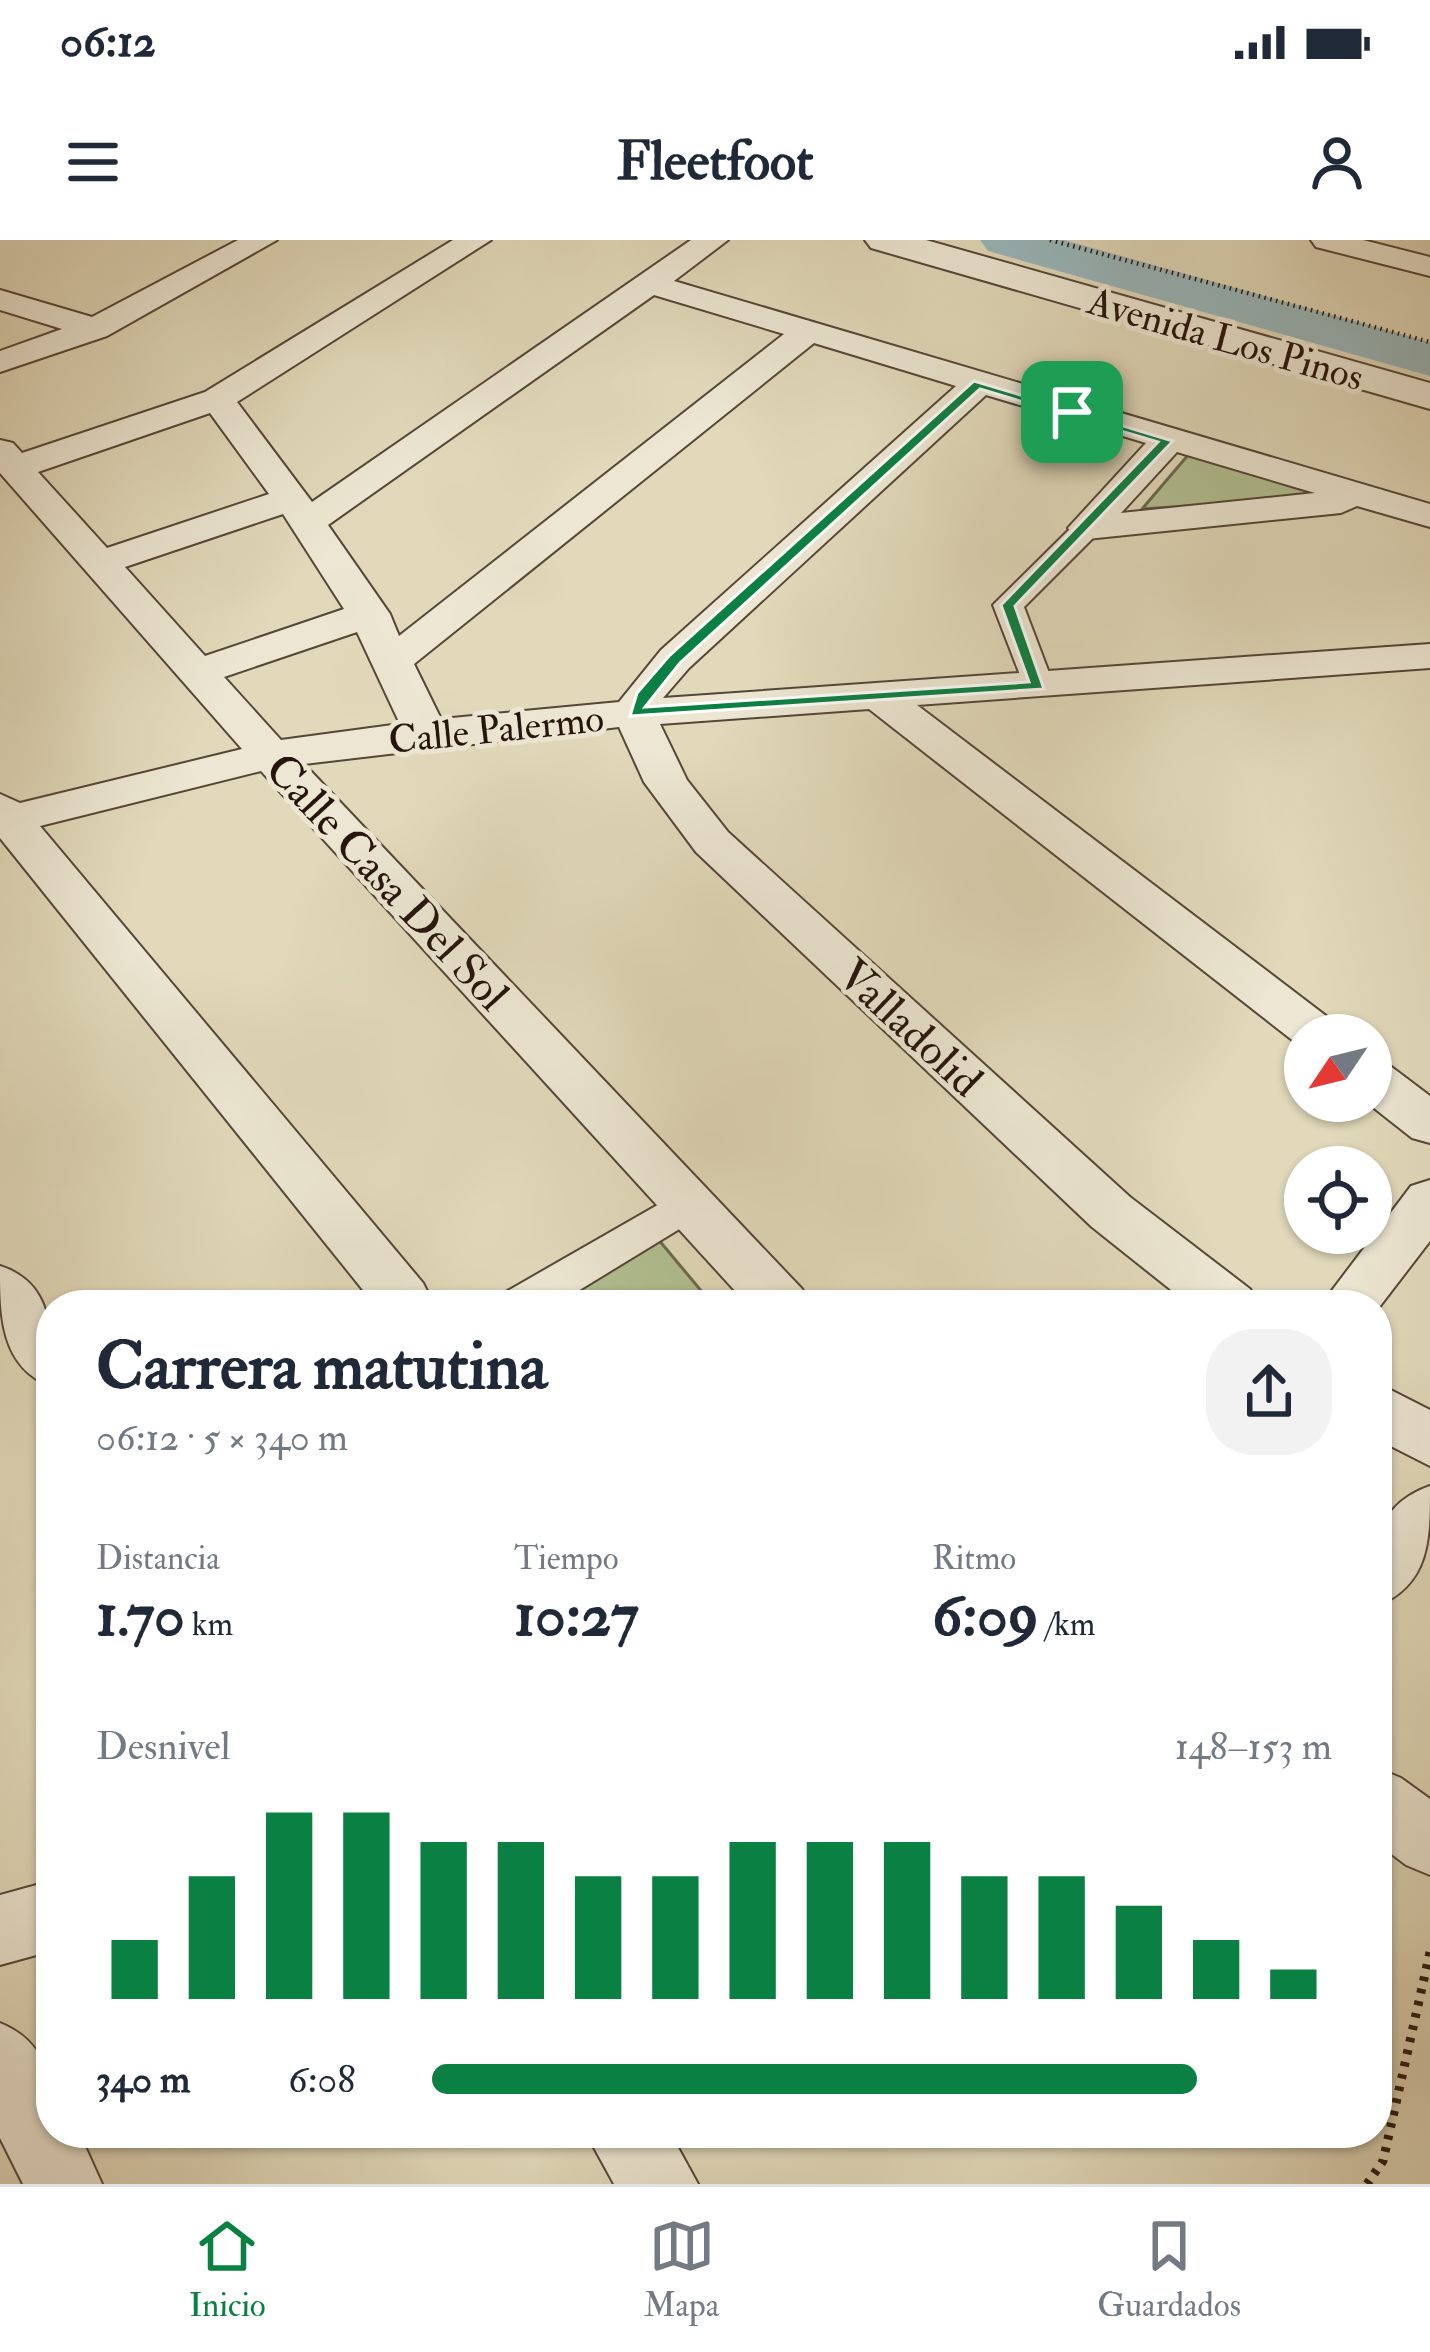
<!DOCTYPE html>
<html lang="es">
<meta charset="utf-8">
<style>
:root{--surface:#fff;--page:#f2f2f3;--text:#1f2937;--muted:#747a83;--line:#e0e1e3;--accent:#0b8043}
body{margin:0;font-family:"IM FELL Double Pica",serif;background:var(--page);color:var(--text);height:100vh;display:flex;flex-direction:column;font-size:45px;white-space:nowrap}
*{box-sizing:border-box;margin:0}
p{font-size:39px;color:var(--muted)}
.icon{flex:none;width:66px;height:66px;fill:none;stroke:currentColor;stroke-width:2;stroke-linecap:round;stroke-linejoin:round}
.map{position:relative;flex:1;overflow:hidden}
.side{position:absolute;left:36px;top:1050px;width:1356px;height:858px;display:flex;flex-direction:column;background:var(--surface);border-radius:48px;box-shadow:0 3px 9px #0004}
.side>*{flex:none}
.needle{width:78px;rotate:235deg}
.tools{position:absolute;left:1284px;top:774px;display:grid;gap:24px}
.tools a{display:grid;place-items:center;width:108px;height:108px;border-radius:50%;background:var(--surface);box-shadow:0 3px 9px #0004;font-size:60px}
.pin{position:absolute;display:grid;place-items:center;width:102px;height:102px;color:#fff;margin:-51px;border-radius:24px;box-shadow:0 6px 18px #0006}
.round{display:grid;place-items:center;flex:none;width:126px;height:126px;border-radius:48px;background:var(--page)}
.headline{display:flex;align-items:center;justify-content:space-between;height:204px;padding:0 60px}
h1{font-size:66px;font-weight:700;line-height:90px}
.figures{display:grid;grid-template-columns:repeat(3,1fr);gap:18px;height:204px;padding:12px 60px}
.figures div{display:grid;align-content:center}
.figures b{font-size:60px;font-weight:700}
.figures small{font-size:33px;font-weight:400}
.figures p{font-size:33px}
.chart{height:336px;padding:24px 60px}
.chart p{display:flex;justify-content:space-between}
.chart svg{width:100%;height:216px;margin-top:12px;stroke:var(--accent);stroke-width:6}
ul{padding:0 60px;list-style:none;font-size:39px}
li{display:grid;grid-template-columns:192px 144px 1fr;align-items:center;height:90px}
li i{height:30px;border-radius:15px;background:var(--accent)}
.status{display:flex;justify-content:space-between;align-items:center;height:84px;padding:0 60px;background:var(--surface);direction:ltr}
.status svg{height:33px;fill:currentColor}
header{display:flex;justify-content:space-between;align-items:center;height:156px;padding:0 60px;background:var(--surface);font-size:54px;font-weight:700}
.menu{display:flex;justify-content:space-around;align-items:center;height:168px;border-top:3px solid var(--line);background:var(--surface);font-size:33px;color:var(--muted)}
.menu a{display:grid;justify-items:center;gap:6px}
.menu .active{color:var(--accent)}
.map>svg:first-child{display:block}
</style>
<div class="status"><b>06:12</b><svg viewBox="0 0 49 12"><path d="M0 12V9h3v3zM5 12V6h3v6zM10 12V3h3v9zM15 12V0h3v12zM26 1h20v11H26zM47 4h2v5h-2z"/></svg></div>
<header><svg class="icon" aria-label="menu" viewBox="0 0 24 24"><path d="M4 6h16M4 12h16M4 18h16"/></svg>Fleetfoot<svg class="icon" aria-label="person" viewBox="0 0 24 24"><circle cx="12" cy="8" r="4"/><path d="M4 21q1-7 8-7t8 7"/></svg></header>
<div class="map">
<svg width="1430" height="1944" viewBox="0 0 1430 1944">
<rect width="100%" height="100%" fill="#e1d9ba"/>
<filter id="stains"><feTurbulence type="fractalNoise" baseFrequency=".00167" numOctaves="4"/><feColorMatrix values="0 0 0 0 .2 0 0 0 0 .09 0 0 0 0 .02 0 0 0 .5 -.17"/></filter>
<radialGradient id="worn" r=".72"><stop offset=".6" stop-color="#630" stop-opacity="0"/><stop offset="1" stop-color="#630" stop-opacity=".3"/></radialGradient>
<path fill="#b1bf91" stroke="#6c6a4f" stroke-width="3" d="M 1189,214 L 1327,257 L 1142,269 Z
M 658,999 L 713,1065 L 556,1065 Z"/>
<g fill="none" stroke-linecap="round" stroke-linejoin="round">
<path fill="#99b7bb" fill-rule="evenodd" d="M 980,0 L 1064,0 L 1430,102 L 1430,136 L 988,11 Z"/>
<defs>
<path id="pedestrian" d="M 1087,279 L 1097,282 L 1102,288 L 1097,294 L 1024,367 L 1054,446 L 1038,456 L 1027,453 L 993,365 L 1077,282 Z
M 689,947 L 704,952 L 710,963 L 704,974 L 555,1065 L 497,1065 L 504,1053 Z"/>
<path id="minor" d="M 238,0 L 277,0 L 107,96 L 0,132 L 0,111 L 62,89 L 0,70 L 0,50 L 92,77 Z
M 453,0 L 491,0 L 237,162 L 312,262 L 691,0 L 728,0 L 674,41 L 1430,264 L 1430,287 L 1357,266 L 1341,273 L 1087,299 L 1074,296 L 1068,288 L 1146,203 L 986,155 L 689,428 L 663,458 L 1430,404 L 1430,428 L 917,465 L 1334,782 L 1341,795 L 1305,795 L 1305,810 L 869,469 L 660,484 L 687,540 L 728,592 L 1130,957 L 1250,1049 L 1258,1065 L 1190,1065 L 1092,987 L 696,612 L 644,542 L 619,487 L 304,524 L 802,1049 L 810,1065 L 748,1065 L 261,531 L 40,586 L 423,1043 L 431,1059 L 428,1065 L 375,1065 L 0,598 L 0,554 L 20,563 L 242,509 L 0,233 L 0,200 L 13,203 L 22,213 L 205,152 ZM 654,55 L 784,94 L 399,396 L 390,374 L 328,285 ZM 814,103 L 956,146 L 661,410 L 619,462 L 441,479 L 414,424 ZM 210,173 L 269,254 L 107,308 L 38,232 ZM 1177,212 L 1315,253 L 1121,273 ZM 283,274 L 344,369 L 205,416 L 125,327 ZM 357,392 L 400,484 L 281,500 L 224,437 Z
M 1311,0 L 1363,0 L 1430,17 L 1430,36 L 1316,7 Z
M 1371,819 L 1389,825 L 1430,856 L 1430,903 L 1412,898 L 1365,861 L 1371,861 Z
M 1430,940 L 1430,1001 L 1377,1070 L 1377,1065 L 1321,1065 L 1411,946 Z
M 0,1026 C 56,1044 51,1097 51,1146 C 0,1127 0,1074 0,1026 Z
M 1377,1143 L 1430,1170 L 1430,1226 L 1377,1199 Z
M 1430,1246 C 1430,1300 1430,1344 1377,1366 C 1377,1312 1369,1268 1430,1246 Z
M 1377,1528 L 1401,1538 L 1430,1559 L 1430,1635 L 1406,1625 L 1377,1603 Z
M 51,1641 L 51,1711 L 0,1725 L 0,1655 Z
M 0,1783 C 51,1804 51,1844 51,1893 L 79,1893 L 102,1944 L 23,1944 L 0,1898 Z
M 586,1893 L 670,1893 L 698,1944 L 614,1944 Z"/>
<path id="tertiary" d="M 865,0 L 926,0 L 1430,143 L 1430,169 L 871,8 Z"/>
</defs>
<use href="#pedestrian" stroke="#554638" stroke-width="4"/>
<use href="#minor" stroke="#554638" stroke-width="4"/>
<use href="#tertiary" stroke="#554638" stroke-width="4"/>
<path stroke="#26150d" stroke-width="4.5" stroke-dasharray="1.5 4.5" stroke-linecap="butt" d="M 1050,0 L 1430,102"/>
<path stroke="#26150d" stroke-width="9" stroke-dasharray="4.5 8" stroke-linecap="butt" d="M 1367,1944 L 1383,1921 L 1430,1712"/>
<use href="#pedestrian" fill="#ece6d2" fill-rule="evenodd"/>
<use href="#minor" fill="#ece6d2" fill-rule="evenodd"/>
<use href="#tertiary" fill="#ece6d2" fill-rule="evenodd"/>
</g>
<path fill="#0b8043" stroke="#fff" stroke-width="3" fill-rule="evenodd" d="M 974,141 L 1173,201 L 1015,366 L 1044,449 L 630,476 L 637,453 L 669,416 ZM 980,149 L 1158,202 L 1001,365 L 1029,442 L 645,467 L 680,423 Z"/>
<g text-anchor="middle" stroke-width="10" stroke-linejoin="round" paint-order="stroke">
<g font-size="39" fill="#26150d" stroke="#ece6d2">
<text transform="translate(1226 98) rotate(16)" y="14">Avenida Los Pinos</text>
<text transform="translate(496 488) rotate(-6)" y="14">Calle Palermo</text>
</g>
<g font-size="45" fill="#26150d" stroke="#ece6d2">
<text transform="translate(388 641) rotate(47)" y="16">Calle Casa Del Sol</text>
<text transform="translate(911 787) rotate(43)" y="16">Valladolid</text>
</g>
</g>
<rect width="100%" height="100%" filter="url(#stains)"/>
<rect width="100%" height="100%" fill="url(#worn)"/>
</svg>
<div class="tools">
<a><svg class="needle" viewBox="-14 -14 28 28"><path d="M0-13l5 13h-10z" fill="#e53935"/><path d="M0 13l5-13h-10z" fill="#747a83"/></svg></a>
<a><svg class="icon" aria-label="locate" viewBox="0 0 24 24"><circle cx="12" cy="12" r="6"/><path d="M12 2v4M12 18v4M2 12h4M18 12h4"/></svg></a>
</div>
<div class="pin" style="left:1072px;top:172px;background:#1e9e55"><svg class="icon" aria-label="arrive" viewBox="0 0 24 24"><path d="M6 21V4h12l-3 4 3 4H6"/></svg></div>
<section class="side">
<div class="headline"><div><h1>Carrera matutina</h1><p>06:12 · 5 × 340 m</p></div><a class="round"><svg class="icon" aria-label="share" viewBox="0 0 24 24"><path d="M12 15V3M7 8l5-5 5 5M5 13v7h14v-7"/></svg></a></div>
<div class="figures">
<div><p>Distancia</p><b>1.70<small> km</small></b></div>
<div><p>Tiempo</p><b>10:27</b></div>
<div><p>Ritmo</p><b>6:09<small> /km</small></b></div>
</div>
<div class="chart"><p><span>Desnivel</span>148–153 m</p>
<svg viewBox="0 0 160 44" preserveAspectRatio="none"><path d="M5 44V32M15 44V19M25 44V6M35 44V6M45 44V12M55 44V12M65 44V19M75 44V19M85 44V12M95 44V12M105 44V12M115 44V19M125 44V19M135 44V25M145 44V32M155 44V38"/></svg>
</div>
<ul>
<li><b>340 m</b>6:08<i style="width:85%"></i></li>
</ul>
</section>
</div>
<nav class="menu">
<a class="active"><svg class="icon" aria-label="home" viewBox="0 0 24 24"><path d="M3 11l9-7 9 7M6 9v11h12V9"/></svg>Inicio</a>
<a><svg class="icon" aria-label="map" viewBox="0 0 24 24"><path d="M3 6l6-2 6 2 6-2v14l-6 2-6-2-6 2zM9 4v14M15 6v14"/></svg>Mapa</a>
<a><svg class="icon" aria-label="saved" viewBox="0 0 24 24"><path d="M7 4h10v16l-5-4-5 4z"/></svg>Guardados</a>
</nav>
